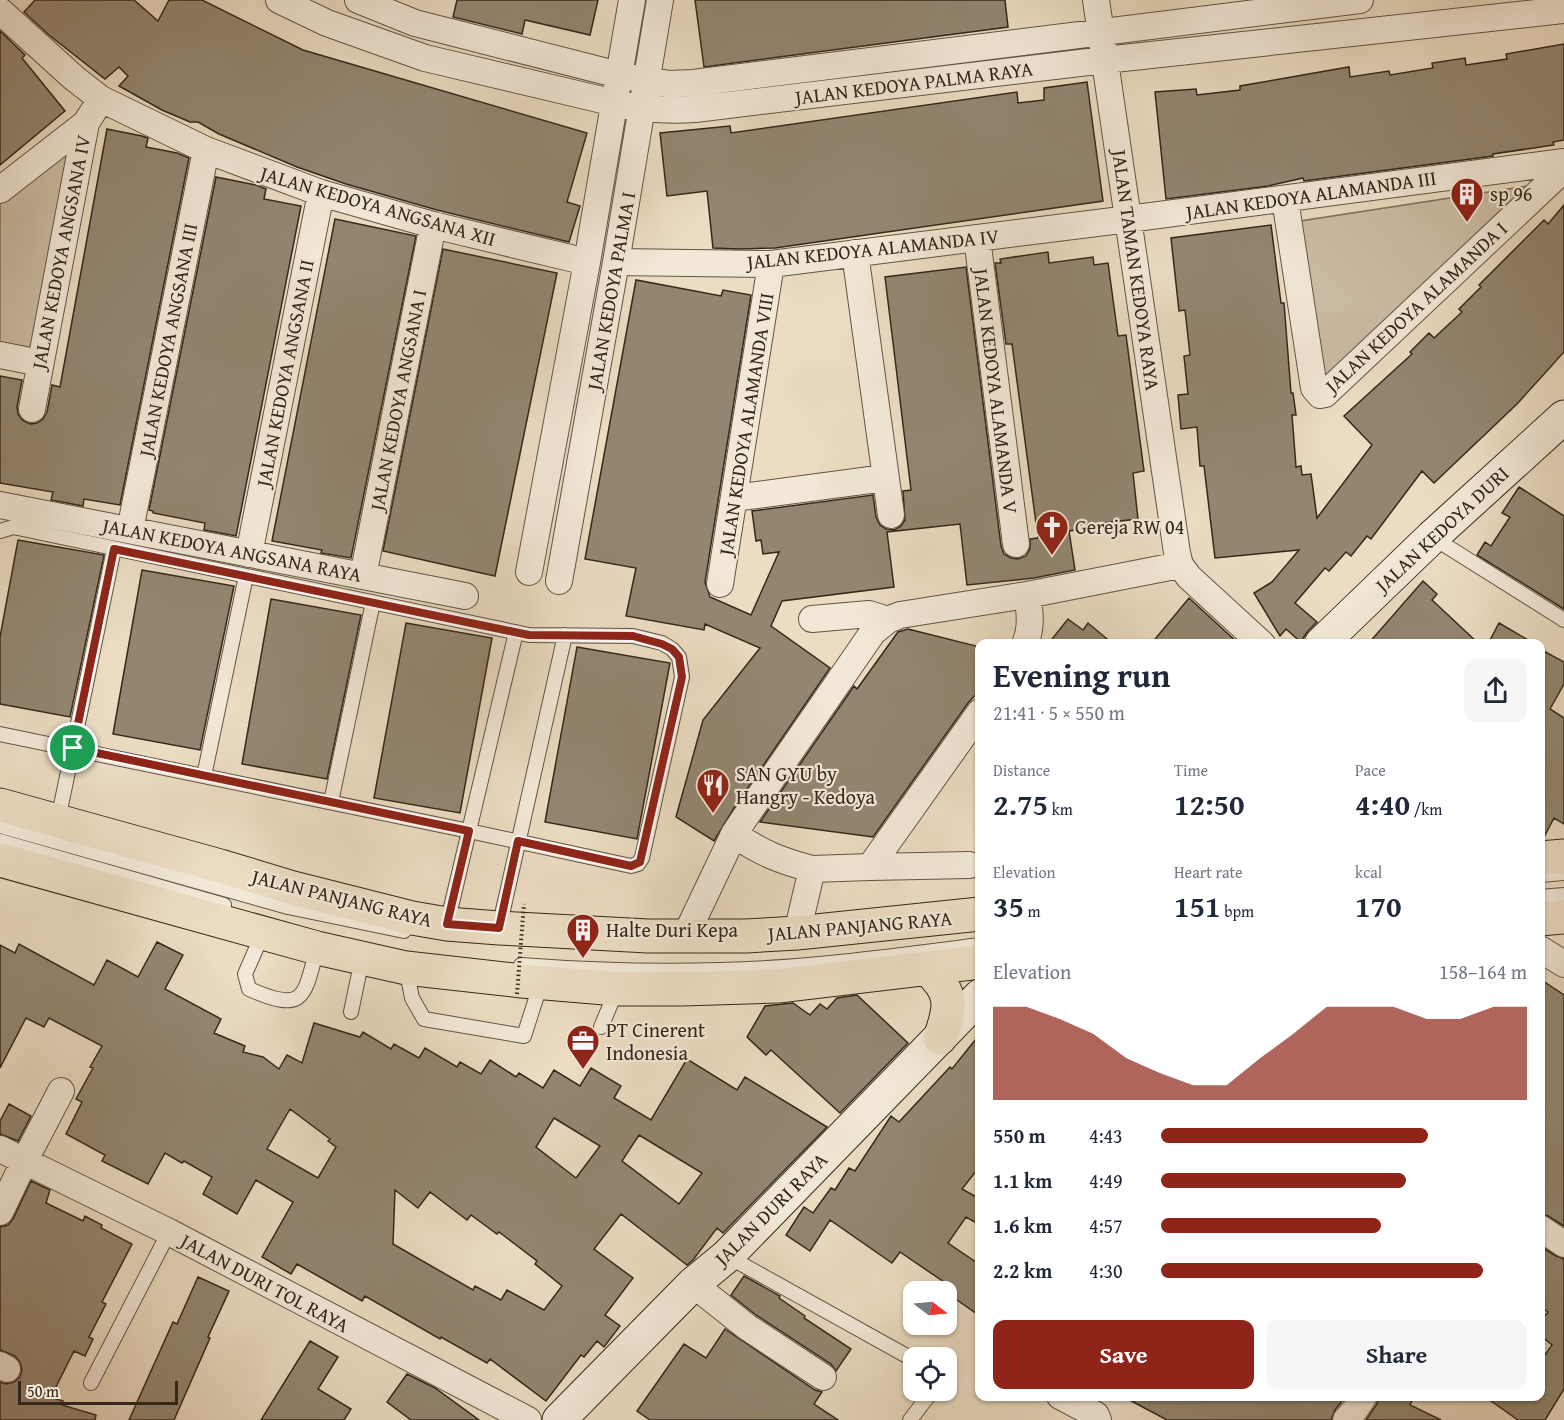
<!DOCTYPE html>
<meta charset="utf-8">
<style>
:root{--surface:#fff;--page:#f6f6f7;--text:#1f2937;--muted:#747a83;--accent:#8f2418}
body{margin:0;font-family:"Gentium Book Plus",serif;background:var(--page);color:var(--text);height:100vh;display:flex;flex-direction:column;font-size:22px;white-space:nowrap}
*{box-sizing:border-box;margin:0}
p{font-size:20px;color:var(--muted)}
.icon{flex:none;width:33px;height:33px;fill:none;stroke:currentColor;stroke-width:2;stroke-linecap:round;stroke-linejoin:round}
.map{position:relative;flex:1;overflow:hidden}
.details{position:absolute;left:975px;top:639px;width:570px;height:762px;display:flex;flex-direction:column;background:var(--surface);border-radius:12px;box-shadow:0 2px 4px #0004}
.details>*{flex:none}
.needle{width:39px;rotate:106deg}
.tools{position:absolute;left:903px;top:1281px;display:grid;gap:12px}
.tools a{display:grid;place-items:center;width:54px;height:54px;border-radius:12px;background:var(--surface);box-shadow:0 2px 4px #0004;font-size:30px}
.scale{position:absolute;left:18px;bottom:15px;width:160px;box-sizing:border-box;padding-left:6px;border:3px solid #34281a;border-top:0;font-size:16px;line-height:21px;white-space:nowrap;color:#34281a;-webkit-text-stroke:4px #f2e8d7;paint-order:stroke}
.pin{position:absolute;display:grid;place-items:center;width:51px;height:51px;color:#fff;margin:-26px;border:3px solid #fff;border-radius:50%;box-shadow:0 2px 6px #0007}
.round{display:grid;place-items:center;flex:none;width:63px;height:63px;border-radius:12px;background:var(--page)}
.headline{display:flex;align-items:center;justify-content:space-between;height:102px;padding:0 18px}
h1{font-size:33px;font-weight:700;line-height:45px}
.figures{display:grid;grid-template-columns:repeat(3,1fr);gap:9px;height:102px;padding:6px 18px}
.figures div{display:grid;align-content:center}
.figures b{font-size:30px;font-weight:700}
.figures small{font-size:16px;font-weight:400}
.figures p{font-size:16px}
.chart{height:168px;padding:12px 18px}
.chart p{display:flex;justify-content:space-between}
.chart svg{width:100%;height:108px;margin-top:6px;fill:var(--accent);opacity:.7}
.cta{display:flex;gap:12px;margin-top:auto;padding:12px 18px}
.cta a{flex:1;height:69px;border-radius:12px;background:var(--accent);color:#fff;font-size:24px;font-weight:700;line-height:69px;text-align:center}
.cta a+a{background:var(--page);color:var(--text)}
ul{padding:0 18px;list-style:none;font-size:20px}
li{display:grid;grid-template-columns:96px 72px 1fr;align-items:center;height:45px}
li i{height:15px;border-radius:8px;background:var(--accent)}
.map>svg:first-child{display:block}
</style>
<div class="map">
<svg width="1564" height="1420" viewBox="0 0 1564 1420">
<rect width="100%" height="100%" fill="#ebdcc2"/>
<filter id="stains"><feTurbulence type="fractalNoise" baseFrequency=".00333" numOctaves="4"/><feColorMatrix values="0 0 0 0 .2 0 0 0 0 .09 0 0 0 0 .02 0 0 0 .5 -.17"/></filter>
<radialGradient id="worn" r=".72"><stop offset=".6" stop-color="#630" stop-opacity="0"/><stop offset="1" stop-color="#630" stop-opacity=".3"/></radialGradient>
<path fill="#ccbda5" stroke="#807260" stroke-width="1.5" d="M 79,135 L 39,367 L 0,357 L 0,202 Z
M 1553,182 L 1320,400 L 1294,222 Z"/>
<path fill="#938671" stroke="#34281a" stroke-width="1.5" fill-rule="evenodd" d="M 35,0 L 134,0 L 158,21 L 169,0 L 202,0 L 303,50 L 587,133 L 567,202 L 580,206 L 569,242 L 437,210 L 346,184 L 297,167 L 219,134 L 198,122 L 190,122 L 162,110 L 119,86 L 128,76 L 119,67 L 105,79 L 49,35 L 24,12 Z
M 457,0 L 598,0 L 590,35 L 525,20 L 522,34 L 453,17 Z
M 695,0 L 1005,0 L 1008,27 L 704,67 Z
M 0,31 L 25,55 L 22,58 L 65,111 L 0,165 Z
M 1564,44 L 1564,140 L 1553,142 L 1554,145 L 1493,154 L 1493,156 L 1304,181 L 1303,178 L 1268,186 L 1166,199 L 1155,92 L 1196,89 L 1197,95 L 1240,90 L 1240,86 L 1349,67 L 1350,77 L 1389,71 L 1390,75 L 1433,68 L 1432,63 L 1465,58 L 1466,65 L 1507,59 L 1506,54 Z
M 1087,82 L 1103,201 L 775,248 L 739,249 L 713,248 L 707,191 L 667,196 L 660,133 L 730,126 L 731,133 L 1017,92 L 1018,103 L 1044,100 L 1044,88 Z
M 107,129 L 142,136 L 148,138 L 146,147 L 177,153 L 189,158 L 120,505 L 84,499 L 83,506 L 51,500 L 53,492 L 0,483 L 0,376 L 22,380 L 17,407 L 18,414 L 22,420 L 30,424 L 37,423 L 43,419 L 47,412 L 52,385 L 60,387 Z
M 216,177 L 256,185 L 266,189 L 264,199 L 301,206 L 236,536 L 204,530 L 205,523 L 153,513 L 153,511 L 149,510 Z
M 1564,205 L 1564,352 L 1517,404 L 1434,483 L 1422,471 L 1371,539 L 1367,536 L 1351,556 L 1346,552 L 1329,571 L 1325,568 L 1295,603 L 1317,622 L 1308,631 L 1303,638 L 1303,644 L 1286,629 L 1280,636 L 1254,593 L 1272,582 L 1299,550 L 1215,558 L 1204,466 L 1200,466 L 1197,427 L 1181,429 L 1178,395 L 1188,394 L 1184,356 L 1190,355 L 1185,310 L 1179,311 L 1171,238 L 1271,225 L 1281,303 L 1284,303 L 1291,393 L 1293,393 L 1296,415 L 1292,415 L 1296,467 L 1301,466 L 1302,475 L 1311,474 L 1317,518 L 1372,445 L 1344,416 L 1412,354 L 1410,352 L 1429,333 L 1434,338 L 1462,312 L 1459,309 L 1481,287 L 1479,285 L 1544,220 L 1548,224 Z
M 335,219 L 416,236 L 351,558 L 321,553 L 322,550 L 272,541 Z
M 443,249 L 557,273 L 495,576 L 383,551 Z
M 1048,252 L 1049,263 L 1093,257 L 1094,265 L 1108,263 L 1118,336 L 1126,335 L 1144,471 L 1133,473 L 1138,519 L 1085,525 L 1086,529 L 1069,531 L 1075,570 L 1034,578 L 967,585 L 960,524 L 887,532 L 894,587 L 782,601 L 771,626 L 830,668 L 734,808 L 714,841 L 676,817 L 703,720 L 760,648 L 705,624 L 704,630 L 626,616 L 636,568 L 585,559 L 636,280 L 721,296 L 723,290 L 751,295 L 705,582 L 710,597 L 751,615 L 779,552 L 763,554 L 761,540 L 756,541 L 752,511 L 873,495 L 876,517 L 880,525 L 886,529 L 894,530 L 901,526 L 905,520 L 903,491 L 911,490 L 885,277 L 966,267 L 1001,546 L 1004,554 L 1011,558 L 1018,559 L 1026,556 L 1030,549 L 1030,539 L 1038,538 L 1012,344 L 1006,344 L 995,263 L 1001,263 L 1000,259 Z
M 1519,487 L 1564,516 L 1564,609 L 1477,555 L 1485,542 L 1491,546 L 1510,517 L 1502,513 Z
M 18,540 L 104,555 L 70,717 L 0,704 L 0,637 Z
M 142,570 L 234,586 L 200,750 L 113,734 Z
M 1423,581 L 1437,594 L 1432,600 L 1479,644 L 1368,644 Z
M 1189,598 L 1239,644 L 1151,644 Z
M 271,599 L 361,615 L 327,779 L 242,764 Z
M 1068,619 L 1083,630 L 1088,623 L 1113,644 L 1048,644 Z
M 406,623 L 492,638 L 460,813 L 374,798 Z
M 1499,623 L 1535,644 L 1488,644 Z
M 908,629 L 980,647 L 980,690 L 968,703 L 873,837 L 760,822 L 854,686 L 857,689 L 898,632 Z
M 577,647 L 670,663 L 637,839 L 545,822 Z
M 1540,649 L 1564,662 L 1564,684 L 1550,709 L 1564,718 L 1564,824 L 1554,818 L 1543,839 L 1540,839 Z
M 157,942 L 183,955 L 165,989 L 221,1019 L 214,1033 L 245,1046 L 243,1052 L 263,1057 L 279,1069 L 287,1055 L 302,1063 L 314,1023 L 360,1037 L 363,1032 L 391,1049 L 394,1044 L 419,1058 L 425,1048 L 457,1067 L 460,1062 L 481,1074 L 490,1060 L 516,1077 L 519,1073 L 543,1088 L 554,1070 L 580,1086 L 591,1068 L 621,1086 L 614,1098 L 651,1120 L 687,1059 L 737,1090 L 745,1077 L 827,1127 L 723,1233 L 717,1228 L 693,1260 L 687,1265 L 621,1214 L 594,1249 L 633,1278 L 605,1315 L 620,1326 L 604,1347 L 597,1341 L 584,1357 L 581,1355 L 546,1401 L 490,1359 L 487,1363 L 441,1337 L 440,1339 L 365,1296 L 362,1301 L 297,1264 L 291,1274 L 262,1257 L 293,1202 L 256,1180 L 237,1214 L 203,1194 L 212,1177 L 184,1161 L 182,1163 L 165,1153 L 148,1184 L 102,1161 L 105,1155 L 66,1134 L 82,1102 L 76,1099 L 93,1068 L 90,1067 L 102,1046 L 49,1018 L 44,1027 L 26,1018 L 0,1068 L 0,945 L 15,953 L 19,944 L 94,985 L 107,960 L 138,977 ZM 290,1109 L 330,1139 L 328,1141 L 336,1147 L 318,1178 L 267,1149 ZM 554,1118 L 600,1146 L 576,1178 L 536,1147 ZM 639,1135 L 702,1173 L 679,1204 L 622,1161 ZM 395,1190 L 418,1208 L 430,1192 L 467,1220 L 471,1215 L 497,1234 L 499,1232 L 537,1261 L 535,1264 L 562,1286 L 544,1310 L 507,1290 L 501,1300 L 475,1286 L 473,1290 L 393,1244 Z
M 1540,979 L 1564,995 L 1564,1226 L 1548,1216 L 1540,1213 Z
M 857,995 L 908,1043 L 840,1113 L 771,1050 L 766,1055 L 747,1037 L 765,1006 L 793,1003 L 810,1015 L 820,1004 L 827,1009 L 837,998 Z
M 980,1034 L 980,1166 L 962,1189 L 980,1199 L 980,1225 L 966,1217 L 948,1243 L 980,1265 L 980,1316 L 940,1288 L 944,1282 L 900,1252 L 892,1263 L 830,1220 L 810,1251 L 786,1235 L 804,1207 L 813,1213 L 831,1188 L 835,1190 L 849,1168 L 855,1171 L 891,1116 L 899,1122 L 950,1067 L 952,1069 Z
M 9,1104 L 31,1116 L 18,1141 L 0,1134 L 0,1121 Z
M 31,1181 L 50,1190 L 46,1203 L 83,1221 L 85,1216 L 102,1225 L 101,1228 L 132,1244 L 102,1302 L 106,1304 L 89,1337 L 93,1339 L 85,1356 L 74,1351 L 51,1397 L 63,1401 L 62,1405 L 96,1415 L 95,1420 L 0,1420 L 0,1382 L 6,1384 L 14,1382 L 20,1377 L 22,1370 L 20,1362 L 15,1356 L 0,1350 L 0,1227 L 8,1225 L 13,1219 Z
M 1540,1246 L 1556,1256 L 1564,1259 L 1564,1389 L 1545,1420 L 1518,1420 L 1484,1396 L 1540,1396 L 1540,1362 L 1552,1345 L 1540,1335 L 1540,1321 L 1548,1312 L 1540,1306 Z
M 744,1276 L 780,1296 L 779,1298 L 805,1316 L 804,1318 L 851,1349 L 836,1371 L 831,1364 L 756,1315 L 731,1295 Z
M 198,1277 L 229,1291 L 208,1337 L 210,1338 L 174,1420 L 129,1420 L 173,1322 L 177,1324 Z
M 725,1329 L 815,1390 L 822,1392 L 814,1404 L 838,1420 L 650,1420 L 637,1411 L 684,1344 L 706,1358 Z
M 310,1341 L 338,1357 L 318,1389 L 351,1409 L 344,1420 L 261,1420 Z
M 407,1374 L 435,1388 L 479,1420 L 411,1420 L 387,1402 Z
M 1122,1396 L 1346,1396 L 1335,1410 L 1331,1420 L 1167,1420 Z
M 1379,1396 L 1414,1396 L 1410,1405 L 1441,1420 L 1366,1420 L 1377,1404 Z"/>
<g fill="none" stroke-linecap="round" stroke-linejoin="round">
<defs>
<path id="lane" d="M 0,531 L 13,527 L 529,635 L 633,636 L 662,643 L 672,649 L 679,657 L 682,677 L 642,858 L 638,864 L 631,866 L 469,831 L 0,734
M 1432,537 L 1564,620
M 204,776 L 246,576
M 331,802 L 373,602
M 58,820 L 114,549
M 0,826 L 288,907 L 404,931
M 0,841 L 224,905
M 1540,875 L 1564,873
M 1540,897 L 1564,895
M 447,924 L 516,632
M 499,928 L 565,635
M 263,933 L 245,974 L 249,989 C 304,1013 304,999 317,948
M 521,965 C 587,970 655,972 721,970 C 807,968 894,956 980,945
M 406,968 L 412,998 L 424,1019 L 524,1036 L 541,983
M 351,1012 L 362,959
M 601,1027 L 617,989
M 727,1256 L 914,1360
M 91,1383 L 169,1232
M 910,1420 L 933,1390"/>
<path id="street" d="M 279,0 L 327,23 L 425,58 L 615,103 C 642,109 667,111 695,109 L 1105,60 L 1564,10
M 358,0 L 415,23 L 619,75 L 669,84 L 693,83 L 1360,0
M 1096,0 L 1177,553 L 1180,565 L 1189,577 L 1262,644
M 0,11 L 74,78 L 101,99 L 206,150 L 321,193 L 433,225 L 587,262
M 0,190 L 86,123
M 1285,199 L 1314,388 L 1320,395 L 1325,394 L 1564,169
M 977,238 L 1016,544
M 855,253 L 891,515
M 616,262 L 771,264 L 1113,221 L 1564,162
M 0,355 L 40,363
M 32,409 L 86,123 L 101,99
M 734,498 L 885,478
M 0,505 L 465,596
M 130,530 L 206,150
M 249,554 L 321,193
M 529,572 L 587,262 L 632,0
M 363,576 L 433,225
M 559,581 L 616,262 L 660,0
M 720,584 L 771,264
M 812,619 L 869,614 L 888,620
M 1025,644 C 1032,628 1030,611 1027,595
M 734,834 C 761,853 781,861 812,869
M 870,867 L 969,865
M 797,933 L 812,869 L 870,867 L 980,712
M 685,937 L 734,834 L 746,816 L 873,632 L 888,620 L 900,615 L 1027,595 L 1180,565
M 1540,949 L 1564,964
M 0,1149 L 169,1232 L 528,1420
M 0,1212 L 25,1160 L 61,1091
M 1540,1228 L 1564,1244
M 693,1284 L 747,1327 L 823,1377
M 0,1365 L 7,1369
M 1060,1396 L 1096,1415 L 1098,1420
M 1346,1420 L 1355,1410 L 1364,1396"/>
<path id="secondary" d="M 1321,644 L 1432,537 L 1564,417
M 559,1420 L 693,1284 L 727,1256 L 980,996"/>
<path id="primary" d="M 0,805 L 220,866 L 293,888 L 412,918 L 447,924 L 499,928 L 648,936 L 746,936 L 797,933 L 980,914
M 1540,858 L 1564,856
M 0,860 L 317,948 L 406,968 L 522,981 L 617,989 L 682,989 L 778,986 L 980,962
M 1540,919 L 1564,917
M 927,969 C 954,992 951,1007 940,1038"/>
</defs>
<use href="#lane" stroke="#625544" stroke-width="16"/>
<use href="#street" stroke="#625544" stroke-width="28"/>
<use href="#secondary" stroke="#34281a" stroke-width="35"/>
<use href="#primary" stroke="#34281a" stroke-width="35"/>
<use href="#lane" stroke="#f2e8d7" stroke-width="14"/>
<use href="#street" stroke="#f2e8d7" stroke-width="26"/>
<use href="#secondary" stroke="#f2e8d7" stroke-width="33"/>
<use href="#primary" stroke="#ebdcc2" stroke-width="33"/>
<path stroke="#34281a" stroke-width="4" stroke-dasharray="1.5 3" stroke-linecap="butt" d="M 517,994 L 524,904"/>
</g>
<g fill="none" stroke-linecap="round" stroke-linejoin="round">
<defs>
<path id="route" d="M 114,549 L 529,635 L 633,636 L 662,644 L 672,649 L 679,657 L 682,677 L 640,862 L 631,866 L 518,841 L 499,928 L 447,924 L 469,831 L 73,748 Z"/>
</defs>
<use href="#route" stroke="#fff" stroke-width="12"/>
<use href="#route" stroke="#8f2418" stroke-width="8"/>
</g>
<defs>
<symbol id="building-pin" viewBox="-11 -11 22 30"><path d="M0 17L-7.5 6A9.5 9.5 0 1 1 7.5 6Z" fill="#8f2418" stroke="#f2e8d7"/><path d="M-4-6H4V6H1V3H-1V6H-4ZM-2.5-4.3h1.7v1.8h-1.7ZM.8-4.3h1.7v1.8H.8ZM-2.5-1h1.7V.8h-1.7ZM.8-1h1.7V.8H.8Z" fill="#fff"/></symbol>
<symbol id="church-pin" viewBox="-11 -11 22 30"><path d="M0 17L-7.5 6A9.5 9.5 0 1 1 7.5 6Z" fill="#8f2418" stroke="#f2e8d7"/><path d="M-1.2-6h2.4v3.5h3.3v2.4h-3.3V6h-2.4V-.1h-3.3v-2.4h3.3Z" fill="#fff"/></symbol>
<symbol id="restaurant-pin" viewBox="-11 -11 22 30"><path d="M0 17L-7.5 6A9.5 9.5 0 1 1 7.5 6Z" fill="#8f2418" stroke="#f2e8d7"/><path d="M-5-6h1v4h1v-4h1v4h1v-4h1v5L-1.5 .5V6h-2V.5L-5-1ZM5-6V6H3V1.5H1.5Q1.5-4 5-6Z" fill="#fff"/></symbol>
<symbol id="office-pin" viewBox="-11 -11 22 30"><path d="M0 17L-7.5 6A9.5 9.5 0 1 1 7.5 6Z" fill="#8f2418" stroke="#f2e8d7"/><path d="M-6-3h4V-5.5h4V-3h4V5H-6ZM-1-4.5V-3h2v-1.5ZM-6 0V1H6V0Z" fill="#fff"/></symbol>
</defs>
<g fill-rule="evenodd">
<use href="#building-pin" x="1448" y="175" width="38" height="52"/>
<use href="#church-pin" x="1033" y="508" width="38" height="52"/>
<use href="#restaurant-pin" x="694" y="766" width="38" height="52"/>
<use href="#building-pin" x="564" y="911" width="38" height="52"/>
<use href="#office-pin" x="564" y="1022" width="38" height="52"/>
</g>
<g text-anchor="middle" stroke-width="4.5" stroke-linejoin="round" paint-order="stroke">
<g font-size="20" fill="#34281a" stroke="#f2e8d7">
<text transform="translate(914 83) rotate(-7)" y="7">JALAN KEDOYA PALMA RAYA</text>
<text transform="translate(1311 195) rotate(-8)" y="7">JALAN KEDOYA ALAMANDA III</text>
<text transform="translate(378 206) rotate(16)" y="7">JALAN KEDOYA ANGSANA XII</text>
<text transform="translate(873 249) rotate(-6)" y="7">JALAN KEDOYA ALAMANDA IV</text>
<text transform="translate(61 252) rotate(-79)" y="7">JALAN KEDOYA ANGSANA IV</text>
<text transform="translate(1136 270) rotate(82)" y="7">JALAN TAMAN KEDOYA RAYA</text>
<text transform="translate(611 291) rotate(-80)" y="7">JALAN KEDOYA PALMA I</text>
<text transform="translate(1416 307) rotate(-43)" y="7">JALAN KEDOYA ALAMANDA I</text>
<text transform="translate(168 340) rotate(-79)" y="7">JALAN KEDOYA ANGSANA III</text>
<text transform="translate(285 373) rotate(-79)" y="7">JALAN KEDOYA ANGSANA II</text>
<text transform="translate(996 391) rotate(83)" y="7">JALAN KEDOYA ALAMANDA V</text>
<text transform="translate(398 400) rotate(-79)" y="7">JALAN KEDOYA ANGSANA I</text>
<text transform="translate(746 424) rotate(-81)" y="7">JALAN KEDOYA ALAMANDA VIII</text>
<text transform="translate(1442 529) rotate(-43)" y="7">JALAN KEDOYA DURI</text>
<text transform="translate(232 550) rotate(11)" y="7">JALAN KEDOYA ANGSANA RAYA</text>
<text transform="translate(342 898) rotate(14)" y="7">JALAN PANJANG RAYA</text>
<text transform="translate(860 926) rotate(-5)" y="7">JALAN PANJANG RAYA</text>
<text transform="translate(771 1209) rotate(-45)" y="7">JALAN DURI RAYA</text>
<text transform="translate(265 1283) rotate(28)" y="7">JALAN DURI TOL RAYA</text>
</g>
<g font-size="20" fill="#34281a" stroke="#f2e8d7" text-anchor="start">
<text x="1490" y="201">sp 96</text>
<text x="1075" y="534">Gereja RW 04</text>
<text x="736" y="781">SAN GYU by<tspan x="736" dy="23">Hangry - Kedoya</tspan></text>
<text x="606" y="937">Halte Duri Kepa</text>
<text x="606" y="1037">PT Cinerent<tspan x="606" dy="23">Indonesia</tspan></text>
</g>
</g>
<rect width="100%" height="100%" filter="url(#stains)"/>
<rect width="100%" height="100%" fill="url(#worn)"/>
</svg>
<div class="tools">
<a><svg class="needle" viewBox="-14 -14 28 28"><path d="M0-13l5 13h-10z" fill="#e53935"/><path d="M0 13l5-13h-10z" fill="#747a83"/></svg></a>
<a><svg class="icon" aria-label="locate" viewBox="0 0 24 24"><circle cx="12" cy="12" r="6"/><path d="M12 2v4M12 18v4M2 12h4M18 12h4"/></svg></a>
</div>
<div class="scale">50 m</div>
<div class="pin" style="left:73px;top:748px;background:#1e9e55"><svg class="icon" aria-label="arrive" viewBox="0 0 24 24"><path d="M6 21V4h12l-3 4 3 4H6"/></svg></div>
<section class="details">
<div class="headline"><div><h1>Evening run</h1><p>21:41 · 5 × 550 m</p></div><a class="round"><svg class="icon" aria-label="share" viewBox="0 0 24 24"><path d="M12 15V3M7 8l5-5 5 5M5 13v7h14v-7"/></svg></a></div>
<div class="figures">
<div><p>Distance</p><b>2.75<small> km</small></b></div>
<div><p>Time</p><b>12:50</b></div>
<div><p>Pace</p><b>4:40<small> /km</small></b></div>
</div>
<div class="figures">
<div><p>Elevation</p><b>35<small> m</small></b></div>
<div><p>Heart rate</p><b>151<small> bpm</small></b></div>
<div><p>kcal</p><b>170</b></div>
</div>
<div class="chart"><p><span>Elevation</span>158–164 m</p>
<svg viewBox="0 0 160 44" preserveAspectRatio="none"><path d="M0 44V6L10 6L20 11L30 17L40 27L50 33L60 38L70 38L80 27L90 17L100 6L110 6L120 6L130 11L140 11L150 6L160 6V44z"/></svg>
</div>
<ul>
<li><b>550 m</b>4:43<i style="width:73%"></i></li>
<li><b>1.1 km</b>4:49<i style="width:67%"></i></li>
<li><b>1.6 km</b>4:57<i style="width:60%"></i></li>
<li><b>2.2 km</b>4:30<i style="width:88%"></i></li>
</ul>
<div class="cta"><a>Save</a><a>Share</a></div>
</section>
</div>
